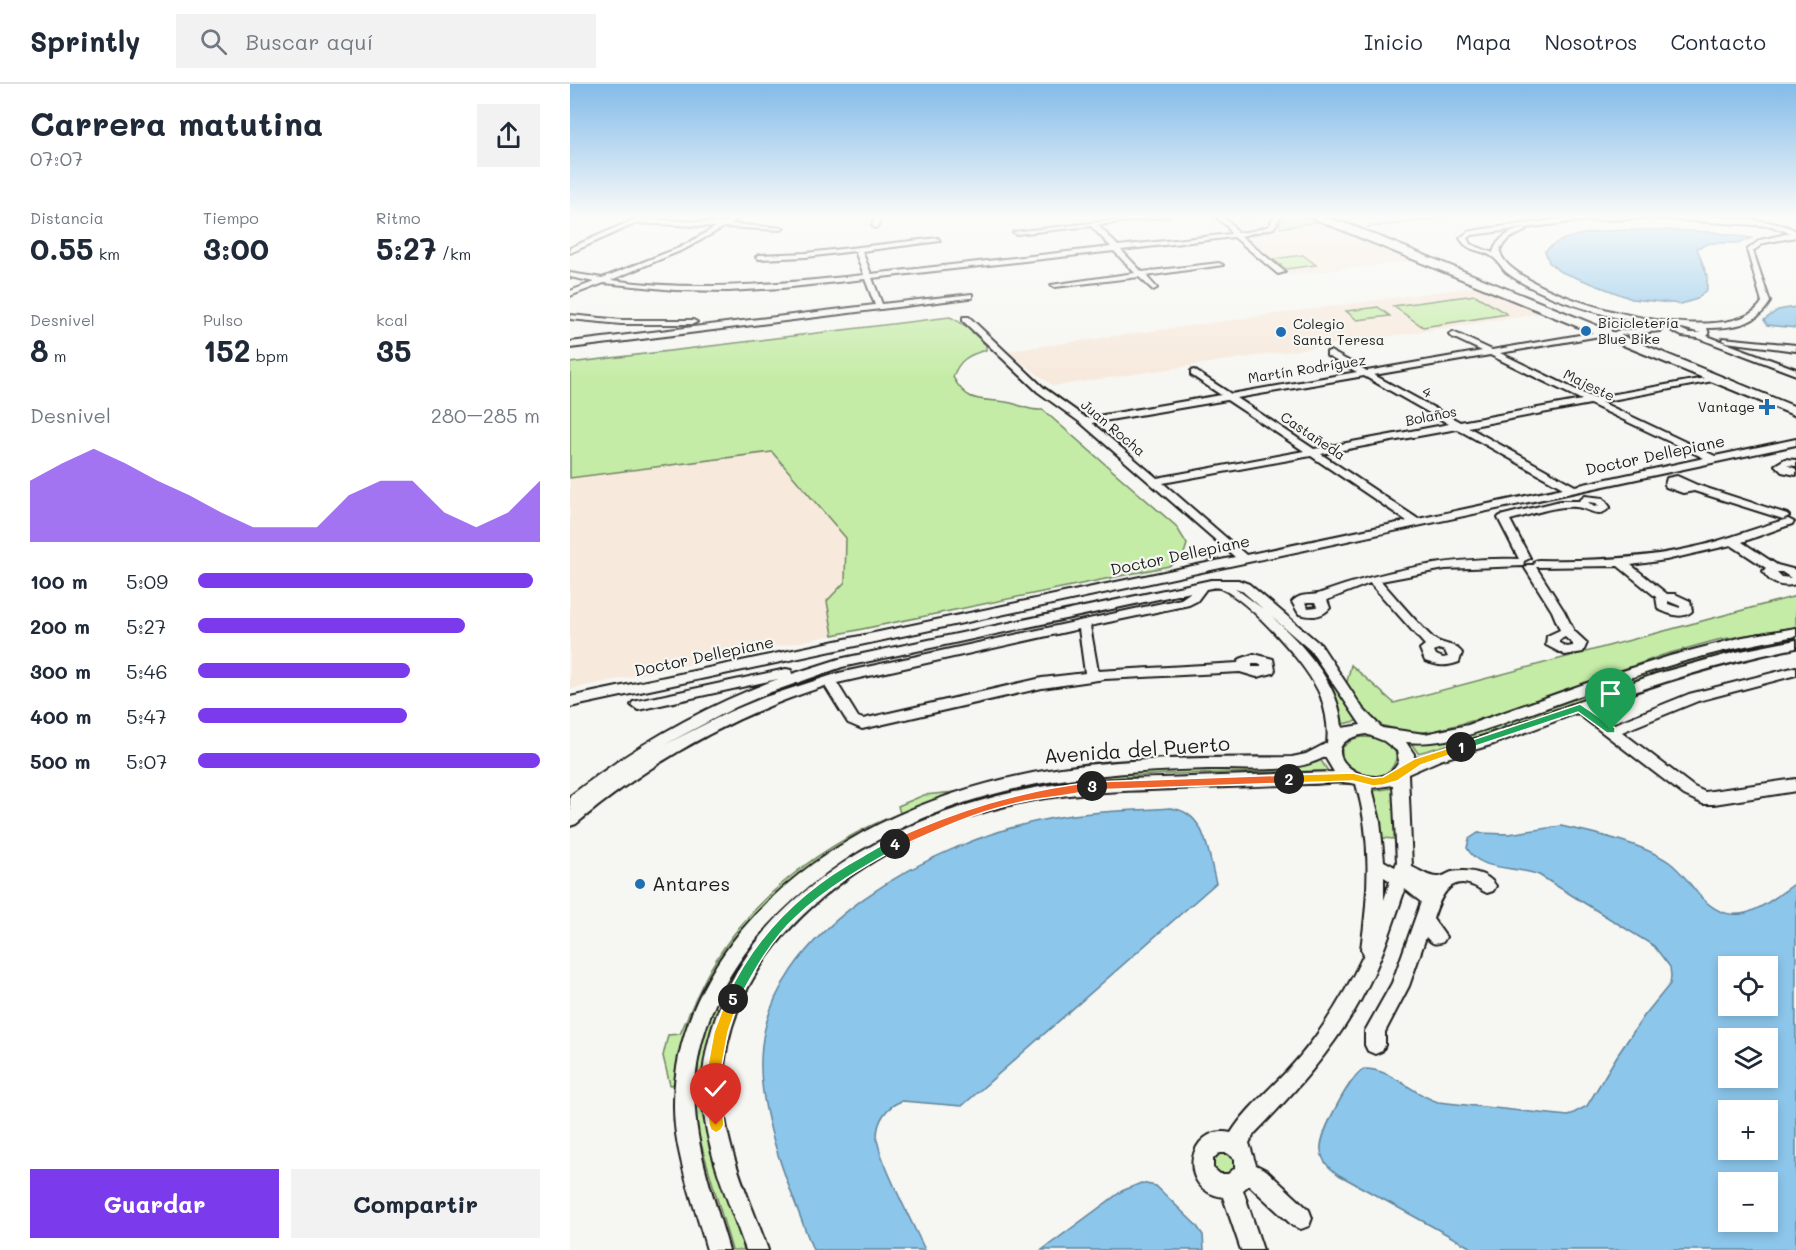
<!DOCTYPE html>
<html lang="es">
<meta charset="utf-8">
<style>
:root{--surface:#fff;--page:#f2f2f3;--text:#1f2937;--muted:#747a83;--line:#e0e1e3;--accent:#7c3aed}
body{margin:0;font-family:Mali,sans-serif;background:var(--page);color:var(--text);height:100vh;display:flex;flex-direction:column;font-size:22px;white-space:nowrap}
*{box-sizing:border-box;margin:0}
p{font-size:20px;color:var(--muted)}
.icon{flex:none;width:33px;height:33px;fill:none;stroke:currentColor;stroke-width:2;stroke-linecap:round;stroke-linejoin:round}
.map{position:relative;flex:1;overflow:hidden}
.drawer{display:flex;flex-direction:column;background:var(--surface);width:570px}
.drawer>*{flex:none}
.buttons{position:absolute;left:1148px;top:872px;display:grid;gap:12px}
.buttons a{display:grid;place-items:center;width:60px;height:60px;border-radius:0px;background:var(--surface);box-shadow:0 3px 9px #0003;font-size:30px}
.pin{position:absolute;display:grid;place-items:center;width:51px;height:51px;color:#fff;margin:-62px -26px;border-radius:50% 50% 50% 0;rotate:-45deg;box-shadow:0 0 6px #0007}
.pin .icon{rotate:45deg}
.km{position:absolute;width:30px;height:30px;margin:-15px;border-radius:50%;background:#222;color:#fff;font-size:16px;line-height:30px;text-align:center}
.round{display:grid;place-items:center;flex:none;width:63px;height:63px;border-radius:0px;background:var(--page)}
.head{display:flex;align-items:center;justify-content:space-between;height:102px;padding:0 30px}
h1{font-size:33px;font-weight:800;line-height:45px}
.metrics{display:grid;grid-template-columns:repeat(3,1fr);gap:9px;height:102px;padding:6px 30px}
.metrics div{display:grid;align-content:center}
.metrics b{font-size:30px;font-weight:800}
.metrics small{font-size:16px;font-weight:400}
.metrics p{font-size:16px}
.chart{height:168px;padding:12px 30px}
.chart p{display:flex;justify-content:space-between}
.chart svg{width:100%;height:108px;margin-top:6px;fill:var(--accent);opacity:.7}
.primary-button{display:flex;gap:12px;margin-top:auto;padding:12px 30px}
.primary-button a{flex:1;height:69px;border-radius:0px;background:var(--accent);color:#fff;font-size:24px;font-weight:800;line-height:69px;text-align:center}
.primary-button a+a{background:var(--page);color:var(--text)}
ul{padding:0 30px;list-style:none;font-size:20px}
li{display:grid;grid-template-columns:96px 72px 1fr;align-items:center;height:45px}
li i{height:15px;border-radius:8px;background:var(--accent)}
header{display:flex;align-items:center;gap:36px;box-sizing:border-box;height:84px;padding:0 30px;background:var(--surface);border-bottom:2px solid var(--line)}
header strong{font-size:28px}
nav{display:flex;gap:33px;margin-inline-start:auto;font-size:21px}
.search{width:420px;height:54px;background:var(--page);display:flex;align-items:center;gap:15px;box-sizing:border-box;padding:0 21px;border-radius:0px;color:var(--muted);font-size:22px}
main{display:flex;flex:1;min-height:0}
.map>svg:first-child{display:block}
</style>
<header>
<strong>Sprintly</strong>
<div class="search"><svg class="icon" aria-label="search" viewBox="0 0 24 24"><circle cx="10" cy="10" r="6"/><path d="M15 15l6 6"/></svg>Buscar aquí</div>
<nav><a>Inicio</a><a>Mapa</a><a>Nosotros</a><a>Contacto</a></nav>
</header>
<main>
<section class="drawer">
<div class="head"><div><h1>Carrera matutina</h1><p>07:07</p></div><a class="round"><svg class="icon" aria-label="share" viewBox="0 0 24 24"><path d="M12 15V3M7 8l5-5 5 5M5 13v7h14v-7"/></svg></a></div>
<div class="metrics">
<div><p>Distancia</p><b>0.55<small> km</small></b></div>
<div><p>Tiempo</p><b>3:00</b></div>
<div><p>Ritmo</p><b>5:27<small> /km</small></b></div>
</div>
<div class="metrics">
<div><p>Desnivel</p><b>8<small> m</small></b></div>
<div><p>Pulso</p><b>152<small> bpm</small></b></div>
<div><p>kcal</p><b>35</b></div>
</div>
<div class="chart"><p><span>Desnivel</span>280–285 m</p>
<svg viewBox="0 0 160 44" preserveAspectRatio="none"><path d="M0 44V19L10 12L20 6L30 12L40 19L50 25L60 32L70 38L80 38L90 38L100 25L110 19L120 19L130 32L140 38L150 32L160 19V44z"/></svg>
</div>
<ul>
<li><b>100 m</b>5:09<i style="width:98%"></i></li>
<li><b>200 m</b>5:27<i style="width:78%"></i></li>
<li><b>300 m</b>5:46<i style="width:62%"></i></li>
<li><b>400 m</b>5:47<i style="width:61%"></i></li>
<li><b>500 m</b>5:07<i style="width:100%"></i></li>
</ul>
<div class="primary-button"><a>Guardar</a><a>Compartir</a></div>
</section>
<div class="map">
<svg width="1226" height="1166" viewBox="0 0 1226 1166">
<rect width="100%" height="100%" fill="#f6f6f2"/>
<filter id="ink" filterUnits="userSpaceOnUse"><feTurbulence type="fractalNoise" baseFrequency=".0167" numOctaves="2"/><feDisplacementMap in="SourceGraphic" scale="12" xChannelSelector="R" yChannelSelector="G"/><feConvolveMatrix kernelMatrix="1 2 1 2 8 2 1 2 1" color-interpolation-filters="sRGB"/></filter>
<g filter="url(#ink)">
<path fill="#f7e9dc" d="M 652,131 L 697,131 L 692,133 L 689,140 L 669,144 Z
M 752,137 L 848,176 L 720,191 L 670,153 Z
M 909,202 L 976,229 L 483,302 L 437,267 Z
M 202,368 L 276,454 L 275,498 L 257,517 L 263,551 L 0,605 L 0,394 Z"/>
<path fill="#c5eca7" stroke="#708462" stroke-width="1.5" d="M 715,131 L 729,131 L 752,137 L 710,144 L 710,134 Z
M 733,171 L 746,181 L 716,185 L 703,175 Z
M 905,211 L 937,230 L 853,243 L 823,222 Z
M 808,223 L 820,232 L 787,236 L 776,227 Z
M 380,233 C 394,239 404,250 416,261 L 416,266 C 398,271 389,276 383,293 C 399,323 414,313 441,319 C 453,322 460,327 473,326 L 606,442 L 617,460 L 613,473 L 599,482 L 263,551 L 257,517 L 275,498 L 276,454 L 202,368 L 0,394 L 0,279 Z
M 1226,512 L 1226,543 L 1147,556 L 1093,571 L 935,628 L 864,647 L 842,649 L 810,641 L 793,630 L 776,602 L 781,581 L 824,619 Z
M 1226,551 L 1226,556 L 1134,575 L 1092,587 L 931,646 L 848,669 L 841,659 L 925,642 L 1046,597 L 1130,571 Z
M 742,568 L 747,572 L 787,637 L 772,640 L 768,624 L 738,572 L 738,570 Z
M 791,653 C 854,653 820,715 780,684 C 773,679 771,673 772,664 L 783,655 Z
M 750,675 L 758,687 L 598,690 L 536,694 L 482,702 L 307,760 L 275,778 L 220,820 L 179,869 L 156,909 L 145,938 L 145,1077 L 174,1166 L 162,1166 L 125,1039 L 128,978 L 137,938 L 148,911 L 172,868 L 196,837 L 270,774 L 351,734 L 418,711 L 482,696 L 535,690 Z
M 823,704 L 825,755 L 811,754 L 802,707 Z
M 385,708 L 281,757 L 255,772 L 229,790 L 190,827 L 165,856 L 105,1000 L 100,1001 L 93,972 L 98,951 L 110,950 C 120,928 129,905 141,884 C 183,812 254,759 330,729 L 328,722 L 354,711 Z
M643 1080a12 12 0 1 1 24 0a12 12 0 1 1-24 0Z"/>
<path fill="#8cc6eb" stroke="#5f8298" stroke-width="1.5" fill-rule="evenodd" d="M 1088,146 L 1142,148 L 1181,154 L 1170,159 L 1140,159 L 1127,164 L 1137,192 L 1137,205 L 1127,215 L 1111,220 L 1062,215 L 989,187 L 979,178 L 975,167 C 997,144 1058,146 1088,146 Z
M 1226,223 L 1226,244 L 1197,241 L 1194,236 L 1208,226 Z
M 600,724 C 637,727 638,771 646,799 L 392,1022 L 332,1017 C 317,1022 307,1036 307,1053 C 307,1072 345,1144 355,1166 L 243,1166 C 222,1110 189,1035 191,975 C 194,845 368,756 478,735 C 518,727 560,727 600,724 Z
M 991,742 C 1024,749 1071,759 1099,778 C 1113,788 1122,804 1133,815 C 1167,849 1196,819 1226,799 L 1226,1166 L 905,1166 L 769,1091 C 759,1084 752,1078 751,1066 C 749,1050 780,992 794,985 C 823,985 841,1010 868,1018 L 998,1032 L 1017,1022 L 1047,972 L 1074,932 L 1100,900 L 1101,892 L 1100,883 L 1084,862 L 969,791 C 946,781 910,789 897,764 L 899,755 L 908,749 L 939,750 ZM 1158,882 L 1197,882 L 1197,921 L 1158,921 ZM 1158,954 L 1197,954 L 1197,993 L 1158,993 ZM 1158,1026 L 1197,1026 L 1197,1065 L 1158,1065 ZM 1158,1098 L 1197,1098 L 1197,1137 L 1158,1137 Z
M 571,1099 L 586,1102 L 626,1141 L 633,1151 L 634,1166 L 472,1166 L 552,1107 Z"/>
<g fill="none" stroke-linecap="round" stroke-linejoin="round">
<path stroke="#5f8298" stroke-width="2" d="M 798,143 L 898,131"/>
<defs>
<path id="street" d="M 74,131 L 77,133 L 74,135 L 152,139 L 167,131 L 174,131 L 160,140 L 214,144 L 211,146 L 154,143 L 115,165 L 41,196 C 126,208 209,200 294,191 L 285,167 L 236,173 L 189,175 L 186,173 L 189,171 L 236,169 L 368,154 L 370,157 L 292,167 L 301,190 L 541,163 L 521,142 L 446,150 L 443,148 L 591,131 L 598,132 L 528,141 L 548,162 L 661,150 L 657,142 L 643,131 C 655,131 662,139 667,149 L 683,147 L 699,142 L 705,131 L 711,131 L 704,144 L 671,152 L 715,188 L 708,190 L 664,153 L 551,166 L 572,188 L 649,179 L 653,181 L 576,192 L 587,204 L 583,206 L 569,193 L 485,203 L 481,201 L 565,189 L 544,167 L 302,194 L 312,220 L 402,210 L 402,214 L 399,214 L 0,264 L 0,258 L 305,221 L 295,195 L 212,204 L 158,207 L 105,206 L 34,199 L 0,212 L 0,207 L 24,198 L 0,193 L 0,189 L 32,194 L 111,163 L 146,143 L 67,139 L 0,169 L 0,164 Z
M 305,131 L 311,131 L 308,142 L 305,144 L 302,142 Z
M 418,131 L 425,131 L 422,133 Z
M 1053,131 C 1086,131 1203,130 1226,147 L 1226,153 L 1194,159 L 1183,167 L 1200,218 C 1187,241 1162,244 1137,244 L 1139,250 L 1137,252 L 1226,285 L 1226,291 L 1128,254 L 1112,252 L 1102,247 L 1103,243 C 1058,240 971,216 936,188 C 932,184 929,178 924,174 C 912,164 899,170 890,154 L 898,148 L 913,145 L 1009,133 ZM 1080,134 L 1201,142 L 1220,149 L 1190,156 L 1177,166 L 1192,218 C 1161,274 928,208 930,165 L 938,155 L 955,147 L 955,145 C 942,145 926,155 923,169 L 900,160 L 897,154 L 902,151 L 1009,137 ZM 1112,244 L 1131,249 L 1119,249 L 1110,245 Z
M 0,231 L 51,236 L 123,236 L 127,238 L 123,240 L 51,240 L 0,235 Z
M 393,233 L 399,233 L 474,304 L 516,334 L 651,311 L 621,291 L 621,287 L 624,286 L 661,310 L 787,288 L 757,272 L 757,268 L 760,267 L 797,287 L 912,267 L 880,252 L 879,250 L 883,248 L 922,266 L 1033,247 L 1038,243 L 1042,245 L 1036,251 L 930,269 L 1023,314 L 1146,292 L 1147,294 L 1143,297 L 1031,318 L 1145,372 L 1226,355 L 1226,361 L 0,623 L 0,613 L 665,473 L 511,339 L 468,308 L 393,237 ZM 920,271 L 1012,316 L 890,338 L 804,291 ZM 794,292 L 879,340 L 744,365 L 667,314 ZM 657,316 L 734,367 L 587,394 L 522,339 ZM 1020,320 L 1134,374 L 1005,402 L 898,343 ZM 887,345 L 993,404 L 848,435 L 751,370 ZM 741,372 L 837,437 L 676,471 L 593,399 Z
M 1087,243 L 1091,245 L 1090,247 L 1051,251 L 1047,255 L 1043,253 L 1043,249 L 1047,247 Z
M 1153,254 L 1226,261 L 1226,267 L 1156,258 L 1152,256 Z
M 1215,375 L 1226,376 L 1226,382 L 1217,381 L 1226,385 L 1226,391 L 1212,388 L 1205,381 Z
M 1107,392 L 1127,401 L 1217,430 L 1219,432 L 1213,435 L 1124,407 L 1113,409 L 1096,403 L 1095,401 L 1097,394 Z
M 1015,412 L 1033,414 L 1040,423 C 1029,436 1019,424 1006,423 C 984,421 961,431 940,436 L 960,474 L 954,477 L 953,482 L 875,485 L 811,497 C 828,516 845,537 863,554 C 872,562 884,558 892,569 L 889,578 C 875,583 869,582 855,577 L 850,565 L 855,561 L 800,499 L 757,516 L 760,524 C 751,534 741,533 729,530 L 722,518 C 731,508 740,513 751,509 C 815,486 880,473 949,475 L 928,434 L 930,432 L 990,417 L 1009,417 ZM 1018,418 L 1026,419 L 1029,422 L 1024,423 ZM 737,518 L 745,518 L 747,523 L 738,524 L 735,519 ZM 868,565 L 875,567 L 878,573 L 873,574 L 866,571 L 864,567 Z
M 1218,435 L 1224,438 L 1222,440 L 1172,458 L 1207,481 L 1226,486 L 1226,500 C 1212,504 1200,500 1193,487 L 1196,484 L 1161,461 L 1096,476 L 1061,481 L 1097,510 L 1105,510 L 1120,517 L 1122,527 C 1112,536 1099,530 1088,525 L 1086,513 L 1048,482 L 966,483 L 994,527 L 1004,547 L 1017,559 L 1013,568 L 995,571 L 976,561 L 977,552 L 990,546 L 982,527 L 955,484 L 957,481 L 964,481 L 965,477 L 969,476 C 1022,477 1074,475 1125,463 C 1157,456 1187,443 1218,435 ZM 1206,488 L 1212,488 L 1221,494 L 1211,493 ZM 1098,517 L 1110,522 L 1110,524 L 1098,520 ZM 995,553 L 1003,560 L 1003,562 L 997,563 L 989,559 L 989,556 Z
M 641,496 L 668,496 L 679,500 L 751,561 L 793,625 L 812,644 L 855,650 L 898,641 L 1037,592 L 1100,572 L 1173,553 L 1226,544 L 1226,552 C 1164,563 1104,578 1045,599 C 1014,610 982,622 951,633 C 914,646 876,662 836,658 L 844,670 L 844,675 L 914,652 L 1086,590 L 1166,568 L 1226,556 L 1226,564 C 1152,579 1090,598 1020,624 L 1042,641 L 1119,610 L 1226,583 L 1226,591 L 1128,617 L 1052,648 L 1124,703 L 1135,708 L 1226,695 L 1226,707 L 1144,720 L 1133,720 L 1114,711 L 1007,629 L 924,660 L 870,676 L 838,690 L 842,783 C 849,786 860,794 869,793 C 873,793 878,789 882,788 C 897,785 918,788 926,802 L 923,807 L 917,809 C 912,807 909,804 904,802 C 878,790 869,817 863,835 L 876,853 L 873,858 C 865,861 862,860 856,853 L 839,902 L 815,948 L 815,961 L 812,967 L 805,970 L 798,967 L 795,961 L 795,947 L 822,899 L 851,818 L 835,805 C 822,843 810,881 790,917 C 762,967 724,1009 684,1050 L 679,1059 L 686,1081 L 696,1086 L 739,1126 L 742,1134 L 739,1142 L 731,1145 L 723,1142 L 679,1101 L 673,1106 L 693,1166 L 671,1166 L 653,1113 C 605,1106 618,1039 661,1049 C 676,1025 698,1007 717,987 C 749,953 774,912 794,870 L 791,865 C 799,809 802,755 786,700 C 772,696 753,700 738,700 C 694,702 649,703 605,705 C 550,707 497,708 444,720 C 314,749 158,850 153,997 C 150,1056 179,1112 198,1166 L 176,1166 C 159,1118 137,1070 133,1020 C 130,986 138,953 150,922 C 202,793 352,721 482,701 C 519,695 555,695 592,694 C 649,692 707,690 764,688 L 755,673 C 721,691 676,684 638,685 C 600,686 562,688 524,692 C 395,704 264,757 182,860 C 150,900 129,947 125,999 C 121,1056 144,1112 159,1166 L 137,1166 C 125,1122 104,1069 104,1024 C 103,959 130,897 171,847 C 250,752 371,703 491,684 C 567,673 645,674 722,673 L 736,670 L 757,659 C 759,644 756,628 751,613 C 739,582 681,518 650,504 C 646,503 641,504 636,505 L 627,517 L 619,521 L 520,542 L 528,587 L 668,579 L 670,575 L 684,570 L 703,575 L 705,586 L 703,589 L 687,593 L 670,588 L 535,595 L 472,604 L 292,645 L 278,639 L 255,602 C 163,631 80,678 6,740 L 0,742 L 0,727 L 2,725 L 0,726 L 0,712 C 63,663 132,623 208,595 L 68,626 L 61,621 L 63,618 L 216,585 L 221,586 L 222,590 L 269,575 ZM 665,504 L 671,506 L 693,525 ZM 621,508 L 611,515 L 269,589 L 195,613 L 159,628 L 94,661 L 166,623 L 201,608 L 272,583 ZM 701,532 L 741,567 L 791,641 L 772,644 C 770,599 732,560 701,532 ZM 509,545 L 515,589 L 472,594 L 293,635 L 288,633 L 267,599 ZM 685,579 L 691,580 L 691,583 L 682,583 L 682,580 ZM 796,650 L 814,657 L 827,667 L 829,677 C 810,721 729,661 796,650 ZM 823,701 L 827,778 L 825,783 L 814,777 L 810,737 L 802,704 ZM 814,793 L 820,797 L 814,816 ZM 649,1069 L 657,1069 L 665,1075 L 665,1084 L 658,1090 L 650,1090 L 643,1084 L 643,1075 Z"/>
<path id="secondary" d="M 735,131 L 748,131 L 783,142 L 1226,323 L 1226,332 Z"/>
</defs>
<use href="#street" stroke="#1c1c1c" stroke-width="4"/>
<use href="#secondary" stroke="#1c1c1c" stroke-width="4"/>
<use href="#street" fill="#f6f6f2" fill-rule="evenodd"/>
<use href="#secondary" fill="#f6f6f2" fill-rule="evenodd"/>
</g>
</g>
<linearGradient id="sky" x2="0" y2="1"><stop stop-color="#83bbe9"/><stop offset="0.45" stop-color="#fbfbf9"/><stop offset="1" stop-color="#fbfbf9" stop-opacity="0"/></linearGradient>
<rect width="1226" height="294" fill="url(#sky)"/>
<path fill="#22a559" stroke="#fff" stroke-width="1.5" d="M 1010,620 L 1045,644 L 1045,649 L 1037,649 L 1008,628 L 891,667 L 885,663 L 887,661 Z"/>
<path fill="#f5b400" stroke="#fff" stroke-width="1.5" d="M 891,660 L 896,663 L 894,666 L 851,681 L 827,697 L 813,701 L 803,702 L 783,697 L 719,699 L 713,695 L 719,691 L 783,689 L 803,694 L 813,693 L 844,675 Z"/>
<path fill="#f0652b" stroke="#fff" stroke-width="1.5" d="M 719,691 L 724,695 L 719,699 L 522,706 L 517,702 L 522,698 Z"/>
<path fill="#f0652b" stroke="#fff" stroke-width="1.5" d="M 522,698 L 528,702 L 526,705 C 499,713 467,713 439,721 C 401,730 365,747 329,763 L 325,764 L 319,760 L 321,756 C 389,726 448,707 522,698 Z"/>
<path fill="#22a559" stroke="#fff" stroke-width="1.5" d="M 325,755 L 329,756 L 329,763 C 293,783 257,804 227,832 C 201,855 183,889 167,919 L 158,919 L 156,915 C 185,851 232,805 293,772 C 303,766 314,759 325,755 Z"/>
<path fill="#f5b400" stroke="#fff" stroke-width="1.5" d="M 163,909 L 167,911 L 169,915 L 158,948 L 149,997 L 154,1041 L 151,1046 L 146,1049 L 141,1046 L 139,1041 L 135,997 L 144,948 L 158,911 Z"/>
<g fill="#1f6fb2" stroke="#f6f6f2" stroke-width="2">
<circle cx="1016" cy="247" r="6"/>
<circle cx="711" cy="248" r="6"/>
<path d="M1194 314h6v6h6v6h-6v6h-6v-6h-6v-6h6z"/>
<circle cx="70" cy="800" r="6"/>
</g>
<g text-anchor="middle" stroke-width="4.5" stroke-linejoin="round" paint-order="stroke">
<g font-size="14" fill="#1c1c1c" stroke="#f6f6f2" text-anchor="start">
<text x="1028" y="244">Bicicletería<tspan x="1028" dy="16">Blue Bike</tspan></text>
<text x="723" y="245">Colegio<tspan x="723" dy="16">Santa Teresa</tspan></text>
<text x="1185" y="328" text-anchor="end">Vantage</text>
</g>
<g font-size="14" fill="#1c1c1c" stroke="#f6f6f2">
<text transform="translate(737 285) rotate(-9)" y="5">Martín Rodríguez</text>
<text transform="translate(1019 301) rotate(26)" y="5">Majeste</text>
<text transform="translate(857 308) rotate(29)" y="5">4</text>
<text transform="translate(861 332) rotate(-11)" y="5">Bolaños</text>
<text transform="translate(543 344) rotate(40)" y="5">Juan Rocha</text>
<text transform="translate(743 352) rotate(34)" y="5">Castañeda</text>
</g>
<g font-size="16" fill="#1c1c1c" stroke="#f6f6f2">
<text transform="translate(1085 371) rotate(-12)" y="6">Doctor Dellepiane</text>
<text transform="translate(610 471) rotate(-12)" y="6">Doctor Dellepiane</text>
<text transform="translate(134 572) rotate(-12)" y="6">Doctor Dellepiane</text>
</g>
<g font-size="20" fill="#1c1c1c" stroke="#f6f6f2">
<text transform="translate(567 666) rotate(-4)" y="7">Avenida del Puerto</text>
</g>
<g font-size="20" fill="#1c1c1c" stroke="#f6f6f2" text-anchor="start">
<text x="82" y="807">Antares</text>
</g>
</g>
</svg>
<div class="buttons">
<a><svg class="icon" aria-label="locate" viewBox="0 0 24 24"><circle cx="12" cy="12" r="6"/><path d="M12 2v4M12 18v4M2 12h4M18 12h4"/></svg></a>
<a><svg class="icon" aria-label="layers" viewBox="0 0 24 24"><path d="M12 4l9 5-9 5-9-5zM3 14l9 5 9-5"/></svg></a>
<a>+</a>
<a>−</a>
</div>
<div class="pin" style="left:1041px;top:646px;background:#1e9e55"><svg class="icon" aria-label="arrive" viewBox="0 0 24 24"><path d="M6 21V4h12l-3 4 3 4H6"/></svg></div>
<div class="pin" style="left:146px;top:1041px;background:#d93025"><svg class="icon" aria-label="check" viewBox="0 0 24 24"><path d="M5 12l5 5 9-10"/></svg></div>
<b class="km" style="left:891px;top:663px">1</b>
<b class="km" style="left:719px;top:695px">2</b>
<b class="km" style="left:522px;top:702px">3</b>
<b class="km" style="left:325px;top:760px">4</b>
<b class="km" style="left:163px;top:915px">5</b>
</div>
</main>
